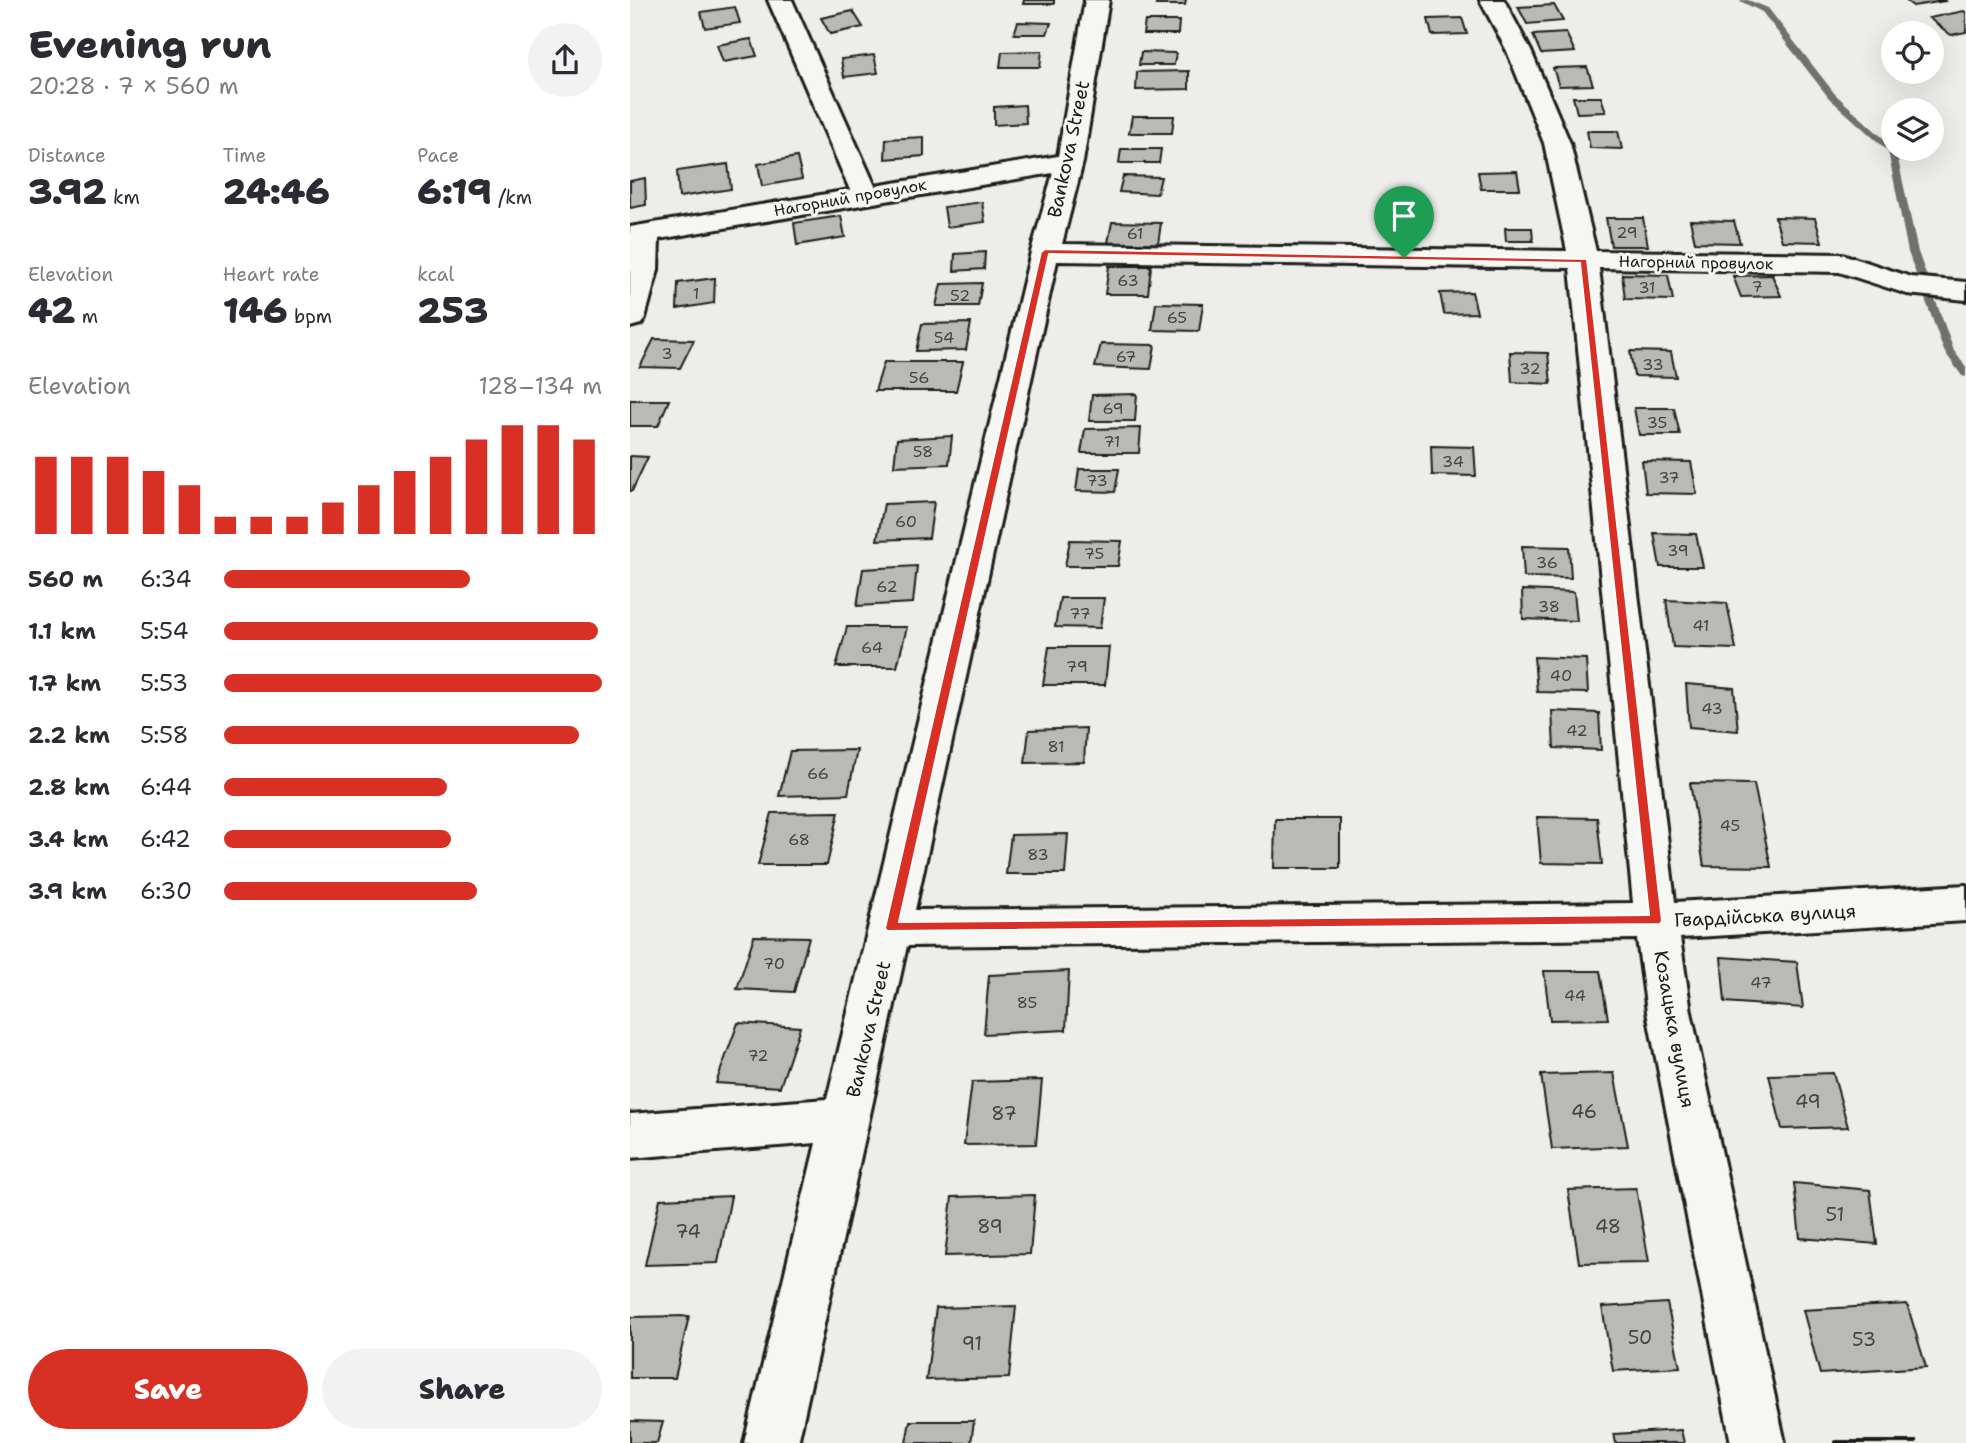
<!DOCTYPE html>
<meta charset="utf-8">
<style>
:root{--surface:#fff;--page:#f2f2f3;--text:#2b2b33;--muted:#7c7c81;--accent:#d93025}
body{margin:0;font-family:"Shantell Sans",sans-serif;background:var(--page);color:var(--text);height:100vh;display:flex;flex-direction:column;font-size:26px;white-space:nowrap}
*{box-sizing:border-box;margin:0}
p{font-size:23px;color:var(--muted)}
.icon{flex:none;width:38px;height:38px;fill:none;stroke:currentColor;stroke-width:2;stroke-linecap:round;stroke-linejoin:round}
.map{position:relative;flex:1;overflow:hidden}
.sheet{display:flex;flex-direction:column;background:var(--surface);width:630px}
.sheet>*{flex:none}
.buttons{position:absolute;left:1251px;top:21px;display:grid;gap:14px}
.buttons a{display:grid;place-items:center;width:63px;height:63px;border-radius:50%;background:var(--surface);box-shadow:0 7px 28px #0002;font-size:35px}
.pin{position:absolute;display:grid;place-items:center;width:60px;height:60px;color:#fff;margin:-72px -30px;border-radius:50% 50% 50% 0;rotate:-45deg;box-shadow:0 0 7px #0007}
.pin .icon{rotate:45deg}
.round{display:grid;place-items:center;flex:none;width:74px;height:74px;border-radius:37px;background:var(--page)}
.headline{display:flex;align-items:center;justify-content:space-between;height:119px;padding:0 28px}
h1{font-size:38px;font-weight:800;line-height:52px}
.stats{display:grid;grid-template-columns:repeat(3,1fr);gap:10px;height:119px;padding:7px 28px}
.stats div{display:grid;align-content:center}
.stats b{font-size:35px;font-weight:800}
.stats small{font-size:19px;font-weight:400}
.stats p{font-size:19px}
.chart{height:196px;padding:14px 28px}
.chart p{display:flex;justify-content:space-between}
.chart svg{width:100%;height:126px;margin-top:7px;stroke:var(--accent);stroke-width:6}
.button{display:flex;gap:14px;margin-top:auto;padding:14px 28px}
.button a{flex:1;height:80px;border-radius:42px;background:var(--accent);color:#fff;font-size:28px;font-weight:800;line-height:80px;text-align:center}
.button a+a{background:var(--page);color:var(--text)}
ul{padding:0 28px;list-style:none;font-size:23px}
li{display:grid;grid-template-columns:112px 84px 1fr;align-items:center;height:52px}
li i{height:18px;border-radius:9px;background:var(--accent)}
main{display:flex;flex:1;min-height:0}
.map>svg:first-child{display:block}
</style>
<main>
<section class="sheet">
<div class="headline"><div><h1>Evening run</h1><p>20:28 · 7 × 560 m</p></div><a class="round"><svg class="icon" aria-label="share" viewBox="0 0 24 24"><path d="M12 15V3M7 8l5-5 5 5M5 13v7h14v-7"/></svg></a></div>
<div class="stats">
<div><p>Distance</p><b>3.92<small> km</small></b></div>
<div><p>Time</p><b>24:46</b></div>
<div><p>Pace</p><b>6:19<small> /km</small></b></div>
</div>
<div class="stats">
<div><p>Elevation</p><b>42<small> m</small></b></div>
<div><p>Heart rate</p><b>146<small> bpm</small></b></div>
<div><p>kcal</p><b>253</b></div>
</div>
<div class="chart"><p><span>Elevation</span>128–134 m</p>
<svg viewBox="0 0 160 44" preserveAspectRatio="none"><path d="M5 44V17M15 44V17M25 44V17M35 44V22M45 44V27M55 44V38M65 44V38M75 44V38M85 44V33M95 44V27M105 44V22M115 44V17M125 44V11M135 44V6M145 44V6M155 44V11"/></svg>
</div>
<ul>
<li><b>560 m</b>6:34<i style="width:65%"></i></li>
<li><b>1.1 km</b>5:54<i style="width:99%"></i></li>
<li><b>1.7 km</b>5:53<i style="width:100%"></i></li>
<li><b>2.2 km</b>5:58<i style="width:94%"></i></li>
<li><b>2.8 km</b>6:44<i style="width:59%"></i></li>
<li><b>3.4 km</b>6:42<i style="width:60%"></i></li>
<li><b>3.9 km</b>6:30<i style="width:67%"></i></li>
</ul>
<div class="button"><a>Save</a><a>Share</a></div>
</section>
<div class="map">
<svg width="1336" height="1443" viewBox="0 0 1336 1443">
<rect width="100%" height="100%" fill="#edede9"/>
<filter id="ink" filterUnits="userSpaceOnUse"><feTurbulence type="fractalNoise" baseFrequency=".0143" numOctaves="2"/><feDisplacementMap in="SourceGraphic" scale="14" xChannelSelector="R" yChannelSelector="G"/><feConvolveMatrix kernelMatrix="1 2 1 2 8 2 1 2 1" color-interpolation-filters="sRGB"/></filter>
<g filter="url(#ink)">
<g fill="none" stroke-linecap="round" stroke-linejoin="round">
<path fill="#6f6f6d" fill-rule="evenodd" d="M 1108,0 L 1118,0 L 1138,8 L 1205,94 L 1266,150 L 1288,252 L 1324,351 L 1336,367 L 1336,377 L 1332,376 L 1314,351 L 1278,252 L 1258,151 L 1199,98 L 1132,12 Z"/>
</g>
<path fill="#b9b9b6" stroke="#1c1c1c" stroke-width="2" d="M 394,0 L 424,0 L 424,4 L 393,4 Z
M 527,0 L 556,0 L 555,5 L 526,5 Z
M 1275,0 L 1314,0 L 1315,1 L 1283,6 Z
M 924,5 L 933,21 L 897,24 L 888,7 Z
M 105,7 L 110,23 L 75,28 L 71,12 Z
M 223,11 L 233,27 L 200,34 L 191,18 Z
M 1334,11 L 1336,13 L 1336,32 L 1321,35 L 1299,18 Z
M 832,18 L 837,34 L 802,35 L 798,19 Z
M 515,21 L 549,21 L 548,34 L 513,34 Z
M 388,22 L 421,23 L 417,34 L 384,34 Z
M 936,33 L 945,52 L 911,54 L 903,35 Z
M 121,39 L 127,56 L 93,62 L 87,45 Z
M 412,51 L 410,67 L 370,67 L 372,52 Z
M 511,52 L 546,53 L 544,65 L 509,65 Z
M 244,55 L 248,73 L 214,77 L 211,59 Z
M 957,67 L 963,85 L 929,86 L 923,68 Z
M 559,71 L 559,89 L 506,90 L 507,72 Z
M 943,97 L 971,97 L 976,112 L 947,113 Z
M 395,105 L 396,123 L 364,125 L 364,107 Z
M 502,116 L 544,116 L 542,133 L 499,133 Z
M 957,131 L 988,131 L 992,149 L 960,148 Z
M 294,137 L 294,156 L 255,159 L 256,139 Z
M 491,149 L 531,149 L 529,163 L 489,163 Z
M 167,157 L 172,179 L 132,186 L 128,164 Z
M 98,164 L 101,189 L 49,197 L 47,171 Z
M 887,171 L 890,189 L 851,189 L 848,172 Z
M 493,176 L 531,177 L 527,194 L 489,192 Z
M 15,178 L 16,205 L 0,208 L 0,181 Z
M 352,202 L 355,222 L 317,227 L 314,207 Z
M 211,216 L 215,237 L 167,245 L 164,223 Z
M 1145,217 L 1185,218 L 1192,242 L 1152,241 Z
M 976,218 L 1013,218 L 1018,246 L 981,246 Z
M 1060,220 L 1104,221 L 1110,243 L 1065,242 Z
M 482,222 L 531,223 L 528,244 L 478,243 Z
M 875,228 L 902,228 L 903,241 L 876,241 Z
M 355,252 L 354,269 L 324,271 L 325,254 Z
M 479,266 L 521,266 L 518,294 L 475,294 Z
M 992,274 L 1038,275 L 1043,300 L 995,299 Z
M 1142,275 L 1151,296 L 1111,297 L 1103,276 Z
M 85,278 L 84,303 L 47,309 L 48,283 Z
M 352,283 L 348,306 L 306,306 L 311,284 Z
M 842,292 L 847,313 L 814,314 L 810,293 Z
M 526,303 L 573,304 L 569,331 L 522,330 Z
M 341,323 L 336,350 L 286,351 L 292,324 Z
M 24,339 L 64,340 L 50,368 L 10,367 Z
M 471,344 L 525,345 L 521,369 L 465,367 Z
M 1000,351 L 1041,352 L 1046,377 L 1004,376 Z
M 880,352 L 918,353 L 921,384 L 882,382 Z
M 254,362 L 333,362 L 326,391 L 245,391 Z
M 507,394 L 505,421 L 459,421 L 462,395 Z
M 0,400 L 39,400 L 28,426 L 0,426 Z
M 1004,408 L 1044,408 L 1050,435 L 1009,435 Z
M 511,428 L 509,453 L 451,453 L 455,429 Z
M 322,436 L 319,464 L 264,466 L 267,439 Z
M 801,446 L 844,447 L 846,476 L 802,475 Z
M 0,456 L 18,457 L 2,491 L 0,491 Z
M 1012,461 L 1061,462 L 1067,494 L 1016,493 Z
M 449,469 L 489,469 L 485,492 L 446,491 Z
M 304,502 L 299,538 L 247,540 L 254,504 Z
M 1024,533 L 1066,534 L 1073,567 L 1030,567 Z
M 440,540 L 492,541 L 488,566 L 435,566 Z
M 892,546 L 939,547 L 941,578 L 894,577 Z
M 287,566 L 283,603 L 227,606 L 233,569 Z
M 892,590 L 944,592 L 947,621 L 893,619 Z
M 430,598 L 474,598 L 470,628 L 425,627 Z
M 1036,600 L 1097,603 L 1106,649 L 1043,647 Z
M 217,627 L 277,627 L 267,667 L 206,667 Z
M 419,647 L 479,647 L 475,685 L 413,685 Z
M 904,657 L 956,659 L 958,693 L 907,692 Z
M 1056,684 L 1104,688 L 1108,731 L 1059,727 Z
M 922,711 L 969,713 L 971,750 L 924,748 Z
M 456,728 L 454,762 L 395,763 L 399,730 Z
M 227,750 L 218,794 L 149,796 L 160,751 Z
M 1060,783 L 1124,784 L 1141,867 L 1074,866 Z
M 209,812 L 197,865 L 128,865 L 142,813 Z
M 907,817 L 967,818 L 972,864 L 911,863 Z
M 645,819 L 710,819 L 710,868 L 644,868 Z
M 438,834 L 435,874 L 376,874 L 381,835 Z
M 124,936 L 179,937 L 164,992 L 107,989 Z
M 1091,957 L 1167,962 L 1173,1008 L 1095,1002 Z
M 439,971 L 436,1030 L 354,1034 L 359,975 Z
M 914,971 L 970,971 L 978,1019 L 920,1020 Z
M 108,1023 L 170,1027 L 150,1087 L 86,1083 Z
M 984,1073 L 998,1146 L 922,1149 L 911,1075 Z
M 1203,1073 L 1218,1127 L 1152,1129 L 1139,1075 Z
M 412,1080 L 406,1144 L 334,1145 L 342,1082 Z
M 1164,1183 L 1240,1190 L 1247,1244 L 1170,1238 Z
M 1006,1188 L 1019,1262 L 949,1263 L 938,1190 Z
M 405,1195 L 400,1254 L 315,1256 L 322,1197 Z
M 101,1196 L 88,1263 L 15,1265 L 30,1199 Z
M 1037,1303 L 1050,1367 L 983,1371 L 972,1307 Z
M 1277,1304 L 1296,1367 L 1190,1374 L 1173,1310 Z
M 386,1306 L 379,1378 L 296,1380 L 306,1308 Z
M 59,1316 L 45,1378 L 0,1378 L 0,1317 Z
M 0,1421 L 33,1422 L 27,1443 L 0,1443 Z
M 280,1421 L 344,1421 L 341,1443 L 276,1443 Z
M 1051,1430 L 1054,1443 L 986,1443 L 984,1434 Z
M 1205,1441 L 1286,1441 L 1286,1443 L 1205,1443 Z"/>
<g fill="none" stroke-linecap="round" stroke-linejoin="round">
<defs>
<path id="street" d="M 138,0 L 162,0 L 245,186 L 428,156 L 455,0 L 479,0 L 453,162 L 432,244 L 937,251 L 914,143 L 877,51 L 850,0 L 874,0 L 901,51 L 940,143 L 966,251 L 1212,254 L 1281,277 L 1336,282 L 1336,300 L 1277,294 L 1209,272 L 969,268 L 1045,902 L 1336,885 L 1336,921 L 1050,938 L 1061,1012 L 1155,1443 L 1101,1443 L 1017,1012 L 1007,939 L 277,946 L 168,1443 L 114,1443 L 186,1143 L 0,1158 L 0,1114 L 197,1099 L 401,252 L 423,173 L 29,239 L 28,270 L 15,318 L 11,324 L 0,327 L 0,227 L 220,190 ZM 427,261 L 940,268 L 1003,903 L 285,910 Z"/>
</defs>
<use href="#street" stroke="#1c1c1c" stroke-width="6"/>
<use href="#street" fill="#f6f6f2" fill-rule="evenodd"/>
</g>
</g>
<path fill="#d93025" stroke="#fff" stroke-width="2" fill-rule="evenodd" d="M 415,249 L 957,259 L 1032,921 L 1030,924 L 257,931 L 255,928 L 411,252 ZM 419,254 L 950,263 L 1019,915 L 269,922 Z"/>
<g text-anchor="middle" stroke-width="6" stroke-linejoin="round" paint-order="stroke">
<g font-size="16" fill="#1c1c1c" stroke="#f6f6f2">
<text transform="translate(220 197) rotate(-10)" y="6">Нагорний провулок</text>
<text transform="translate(1066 262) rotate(1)" y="6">Нагорний провулок</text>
</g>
<g font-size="16" fill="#434342">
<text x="997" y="238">29</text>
<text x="505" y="239">61</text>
<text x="498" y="286">63</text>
<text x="1127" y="292">7</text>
<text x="1017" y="293">31</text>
<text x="66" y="299">1</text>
<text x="330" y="301">52</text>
<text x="547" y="323">65</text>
<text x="314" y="343">54</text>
<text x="37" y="359">3</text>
<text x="496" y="362">67</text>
<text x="1023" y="370">33</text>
<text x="900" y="374">32</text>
<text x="289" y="383">56</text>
<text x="483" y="414">69</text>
<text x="1027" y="428">35</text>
<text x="482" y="447">71</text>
<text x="293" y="457">58</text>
<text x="823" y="467">34</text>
<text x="1039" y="483">37</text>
<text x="467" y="486">73</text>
<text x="276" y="527">60</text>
<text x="1048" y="556">39</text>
<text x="464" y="559">75</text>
<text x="917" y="568">36</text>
<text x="257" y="592">62</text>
<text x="919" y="612">38</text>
<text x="450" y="619">77</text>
<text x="1071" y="631">41</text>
<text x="242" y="653">64</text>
<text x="447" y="672">79</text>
<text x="931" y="681">40</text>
<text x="1082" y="714">43</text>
<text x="947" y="736">42</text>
<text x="426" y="752">81</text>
<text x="188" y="779">66</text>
<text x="1100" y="831">45</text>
<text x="169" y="845">68</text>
<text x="408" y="860">83</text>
<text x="144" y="969">70</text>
<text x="1131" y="988">47</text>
<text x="945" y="1001">44</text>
<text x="397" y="1008">85</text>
<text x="128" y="1061">72</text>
</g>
<g font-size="19" fill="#1c1c1c" stroke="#f6f6f2">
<text transform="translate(438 149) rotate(-78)" y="7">Bankova Street</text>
<text transform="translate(1135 915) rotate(-3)" y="7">Гвардійська вулиця</text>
<text transform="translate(238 1029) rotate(-77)" y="7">Bankova Street</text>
<text transform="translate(1045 1029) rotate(80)" y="7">Козацька вулиця</text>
</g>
<g font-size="19" fill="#434342">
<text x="1178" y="1108">49</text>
<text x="954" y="1118">46</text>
<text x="374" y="1120">87</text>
<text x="1205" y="1221">51</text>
<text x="360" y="1233">89</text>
<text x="978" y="1233">48</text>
<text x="58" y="1238">74</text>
<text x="1010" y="1344">50</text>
<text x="1234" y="1346">53</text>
<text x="342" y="1350">91</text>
</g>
</g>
</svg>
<div class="buttons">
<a><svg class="icon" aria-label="locate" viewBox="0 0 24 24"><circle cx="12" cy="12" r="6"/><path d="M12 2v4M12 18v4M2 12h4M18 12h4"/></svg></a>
<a><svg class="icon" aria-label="layers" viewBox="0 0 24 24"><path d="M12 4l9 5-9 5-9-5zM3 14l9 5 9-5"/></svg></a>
</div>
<div class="pin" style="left:774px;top:258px;background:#1e9e55"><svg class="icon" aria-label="arrive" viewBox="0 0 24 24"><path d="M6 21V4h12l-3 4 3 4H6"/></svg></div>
</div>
</main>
